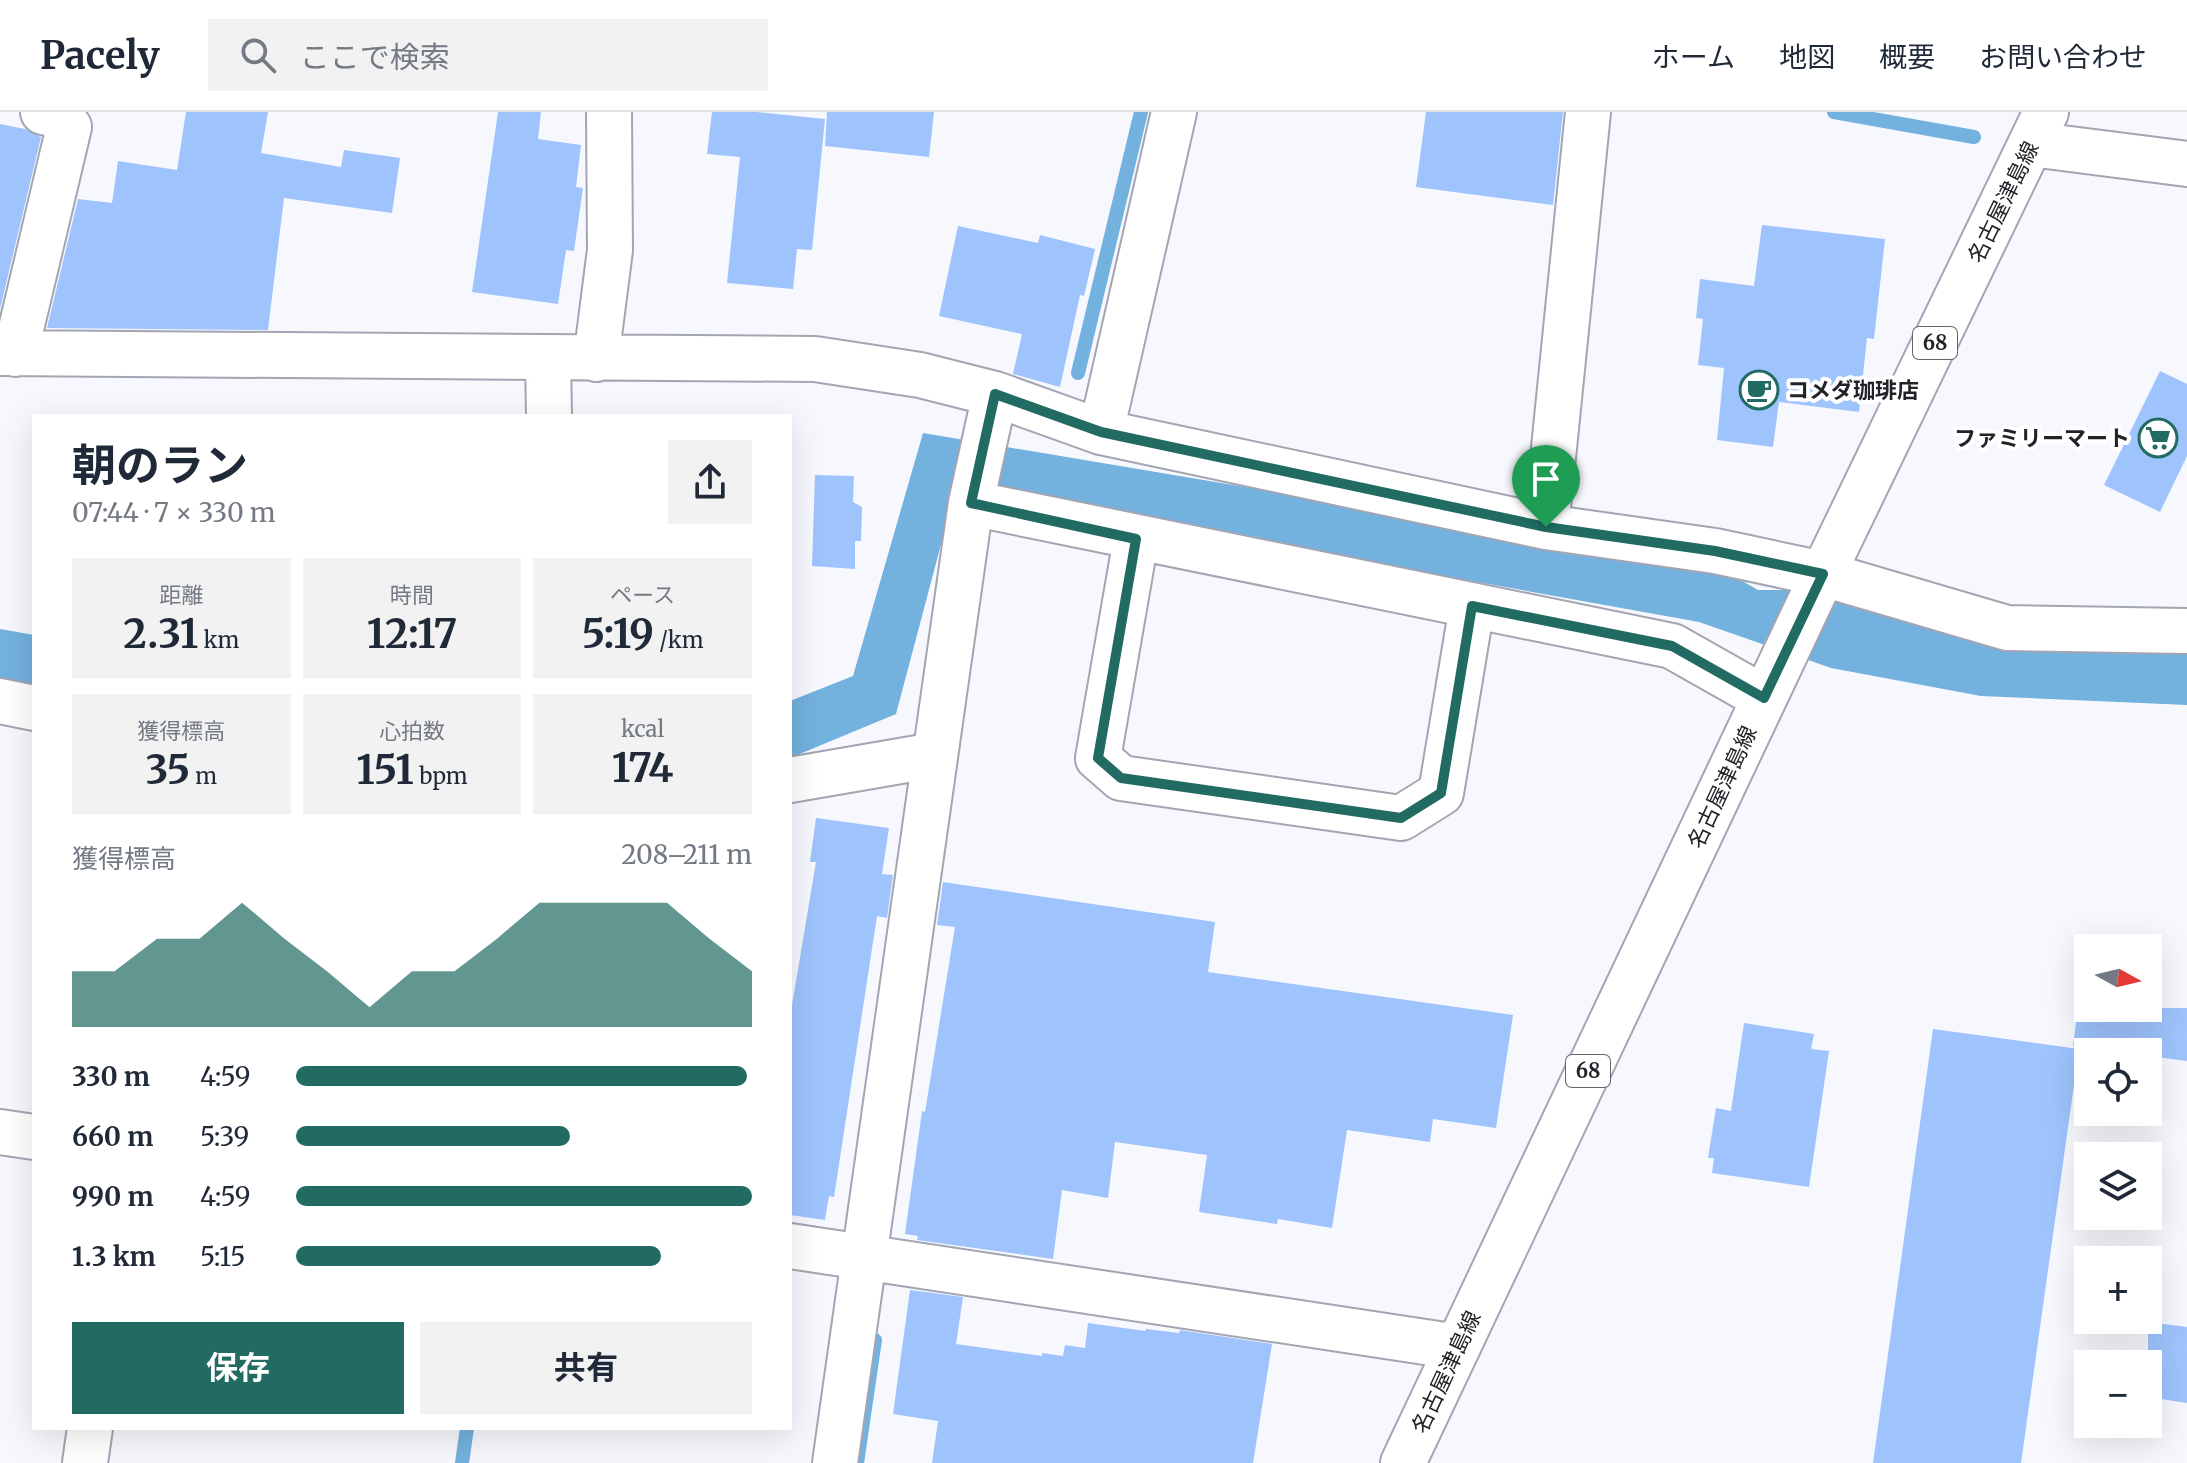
<!DOCTYPE html>
<html lang="ja">
<meta charset="utf-8">
<style>
:root{--surface:#fff;--page:#f2f2f3;--text:#1f2937;--muted:#747a83;--line:#e0e1e3;--accent:#216b63}
body{margin:0;font-family:Merriweather,"Noto Sans JP",serif;background:var(--page);color:var(--text);height:100vh;display:flex;flex-direction:column;font-size:30px;white-space:nowrap}
*{box-sizing:border-box;margin:0}
p{font-size:26px;color:var(--muted)}
.icon{flex:none;width:44px;height:44px;fill:none;stroke:currentColor;stroke-width:2;stroke-linecap:round;stroke-linejoin:round}
.map{position:relative;flex:1;overflow:hidden}
.drawer{position:absolute;left:32px;top:302px;width:760px;height:1016px;display:flex;flex-direction:column;background:var(--surface);border-radius:0px;box-shadow:0 8px 32px #0002}
.drawer>*{flex:none}
.needle{width:52px;rotate:98deg}
.fabs{position:absolute;left:2074px;top:822px;display:grid;gap:16px}
.fabs a{display:grid;place-items:center;width:88px;height:88px;border-radius:0px;background:var(--surface);box-shadow:0 8px 32px #0002;font-size:40px}
.pin{position:absolute;display:grid;place-items:center;width:68px;height:68px;color:#fff;margin:-82px -34px;border-radius:50% 50% 50% 0;rotate:-45deg;box-shadow:0 0 8px #0007}
.pin .icon{rotate:45deg}
.round{display:grid;place-items:center;flex:none;width:84px;height:84px;border-radius:0px;background:var(--page)}
.overview{display:flex;align-items:center;justify-content:space-between;height:136px;padding:0 40px}
h1{font-size:44px;font-weight:700;line-height:60px}
.metrics{display:grid;grid-template-columns:repeat(3,1fr);gap:12px;height:136px;padding:8px 40px}
.metrics div{display:grid;align-content:center;border-radius:0px;background:var(--page);text-align:center}
.metrics b{font-size:40px;font-weight:700}
.metrics small{font-size:22px;font-weight:400}
.metrics p{font-size:22px}
.chart{height:224px;padding:16px 40px}
.chart p{display:flex;justify-content:space-between}
.chart svg{width:100%;height:144px;margin-top:8px;fill:var(--accent);opacity:.7}
.cta{display:flex;gap:16px;margin-top:auto;padding:16px 40px}
.cta a{flex:1;height:92px;border-radius:0px;background:var(--accent);color:#fff;font-size:32px;font-weight:700;line-height:92px;text-align:center}
.cta a+a{background:var(--page);color:var(--text)}
ul{padding:0 40px;list-style:none;font-size:26px}
li{display:grid;grid-template-columns:128px 96px 1fr;align-items:center;height:60px}
li i{height:20px;border-radius:10px;background:var(--accent)}
header{display:flex;align-items:center;gap:48px;box-sizing:border-box;height:112px;padding:0 40px;background:var(--surface);border-bottom:2px solid var(--line)}
header strong{font-size:38px}
nav{display:flex;gap:44px;margin-inline-start:auto;font-size:28px}
.search{width:560px;height:72px;background:var(--page);display:flex;align-items:center;gap:20px;box-sizing:border-box;padding:0 28px;border-radius:0px;color:var(--muted);font-size:30px}
.map>svg:first-child{display:block}
</style>
<header>
<strong>Pacely</strong>
<div class="search"><svg class="icon" aria-label="search" viewBox="0 0 24 24"><circle cx="10" cy="10" r="6"/><path d="M15 15l6 6"/></svg>ここで検索</div>
<nav><a>ホーム</a><a>地図</a><a>概要</a><a>お問い合わせ</a></nav>
</header>
<div class="map">
<svg width="2187" height="1351" viewBox="0 0 2187 1351">
<rect width="100%" height="100%" fill="#f7f8fe"/>
<path fill="#73b1de" d="M 923,321 L 1716,454 L 1758,478 L 1866,478 L 2187,535 L 2187,593 L 1981,584 L 1831,556 L 1699,510 L 956,376 L 896,602 L 790,646 L 790,589 L 853,564 Z
M 0,517 L 34,523 L 34,575 L 0,569 Z"/>
<g fill="none" stroke-linecap="round" stroke-linejoin="round">
<path stroke="#73b1de" stroke-width="14" d="M 1834,0 L 1974,25
M 1078,261 L 1141,0
M 462,1351 L 467,1316
M 857,1351 L 875,1228"/>
</g>
<path fill="#9ec3fd" d="M 186,0 L 268,0 L 261,41 L 341,55 L 344,38 L 400,46 L 392,101 L 284,86 L 268,218 L 47,216 L 78,87 L 112,91 L 118,49 L 177,58 Z
M 498,0 L 541,0 L 538,27 L 581,33 L 576,75 L 583,76 L 574,139 L 566,138 L 558,192 L 472,180 Z
M 712,0 L 756,0 L 825,7 L 812,138 L 797,137 L 793,177 L 727,171 L 740,45 L 707,42 Z
M 827,0 L 934,0 L 929,45 L 825,34 Z
M 1426,0 L 1563,0 L 1553,93 L 1416,75 Z
M 0,12 L 25,17 L 41,25 L 0,197 Z
M 1762,113 L 1885,127 L 1874,227 L 1867,226 L 1859,300 L 1779,290 L 1773,335 L 1717,328 L 1724,256 L 1698,253 L 1703,207 L 1696,206 L 1700,167 L 1754,174 Z
M 958,114 L 1038,131 L 1040,123 L 1095,137 L 1084,184 L 1080,183 L 1060,275 L 1013,262 L 1022,222 L 939,204 Z
M 2160,259 L 2187,272 L 2187,344 L 2160,400 L 2104,373 Z
M 815,363 L 854,364 L 853,390 L 862,395 L 861,429 L 855,429 L 855,457 L 812,454 Z
M 816,706 L 889,716 L 882,762 L 893,763 L 887,806 L 877,804 L 834,1085 L 829,1084 L 825,1108 L 790,1103 L 790,905 L 816,750 L 810,750 Z
M 943,770 L 1215,810 L 1208,860 L 1513,903 L 1496,1016 L 1433,1007 L 1430,1030 L 1347,1018 L 1332,1116 L 1278,1107 L 1277,1112 L 1199,1100 L 1207,1043 L 1115,1030 L 1108,1086 L 1062,1078 L 1053,1147 L 917,1128 L 918,1124 L 905,1122 L 922,999 L 925,1000 L 955,815 L 937,813 Z
M 2078,896 L 2187,896 L 2187,949 L 2148,944 L 2148,940 L 2116,940 L 2073,934 Z
M 1744,911 L 1814,922 L 1811,937 L 1829,939 L 1809,1075 L 1712,1061 L 1714,1046 L 1708,1046 L 1716,996 L 1731,999 Z
M 1933,917 L 2079,937 L 2021,1351 L 1873,1351 Z
M 910,1178 L 963,1185 L 956,1232 L 1042,1244 L 1042,1241 L 1063,1244 L 1065,1233 L 1085,1236 L 1088,1211 L 1145,1219 L 1146,1217 L 1179,1221 L 1180,1218 L 1272,1232 L 1253,1351 L 932,1351 L 938,1309 L 893,1302 Z
M 2148,1210 L 2187,1215 L 2187,1291 L 2148,1285 Z"/>
<g fill="none" stroke-linecap="round" stroke-linejoin="round">
<defs>
<path id="minor" d="M 2031,32 L 2187,52
M 0,241 L 815,247 L 920,263 L 995,282 L 1101,320 L 1546,415 L 1715,439 L 1823,462 L 2007,516 L 2187,519
M 15,242 L 69,15 L 61,4 L 43,0
M 548,246 L 549,304
M 596,247 L 610,138 L 609,0
M 1101,320 L 1174,0
M 971,391 L 1672,534 L 1764,586
M 1546,415 L 1588,0
M 1136,427 L 1098,646 L 1121,666 L 1401,706 L 1441,681 L 1472,494
M 0,589 L 34,596
M 790,668 L 935,643
M 0,1020 L 34,1025
M 790,1134 L 1458,1235
M 85,1351 L 90,1316
M 835,1351 L 971,391 L 995,282"/>
<path id="primary" d="M 1403,1351 L 1823,462 L 2046,0"/>
</defs>
<use href="#minor" stroke="#a3a5b3" stroke-width="48"/>
<use href="#primary" stroke="#a3a5b3" stroke-width="48"/>
<use href="#minor" stroke="#fff" stroke-width="44"/>
<use href="#primary" stroke="#fff" stroke-width="44"/>
</g>
<g fill="none" stroke-linecap="round" stroke-linejoin="round">
<defs>
<path id="route" d="M 995,282 L 1101,320 L 1546,415 L 1715,439 L 1823,462 L 1764,586 L 1672,534 L 1472,494 L 1441,681 L 1401,706 L 1121,666 L 1098,646 L 1136,427 L 971,391 Z"/>
</defs>
<use href="#route" stroke="#fff" stroke-width="16"/>
<use href="#route" stroke="#216b63" stroke-width="10"/>
</g>
<defs>
<symbol id="cafe-ring" viewBox="-11 -11 22 22"><circle r="9.5" fill="#fff" stroke="#216b63" stroke-width="1.5"/><path d="M-5.5-4.5H6V0H3Q3 3.5 0 3.5H-2.5Q-5.5 3.5-5.5 0ZM3-3.2v2h1.7v-2ZM-6 4.5H4V6H-6Z" fill="#216b63"/></symbol>
<symbol id="supermarket-ring" viewBox="-11 -11 22 22"><circle r="9.5" fill="#fff" stroke="#216b63" stroke-width="1.5"/><path d="M-6-5.5h2.5l.6 2H6L4.5 2H-2.5L-4.4-4H-6ZM-1.5 3.2a1.3 1.3 0 1 0 .1 0ZM3 3.2a1.3 1.3 0 1 0 .1 0Z" fill="#216b63"/></symbol>
</defs>
<g fill-rule="evenodd">
<use href="#cafe-ring" x="1737" y="256" width="44" height="44"/>
<use href="#supermarket-ring" x="2136" y="304" width="44" height="44"/>
</g>
<g text-anchor="middle" stroke-width="8" stroke-linejoin="round" paint-order="stroke">
<g fill="#fff" stroke="#646568" stroke-width="2">
<rect x="1913" y="215" width="44" height="32" rx="6"/>
<rect x="1566" y="943" width="44" height="32" rx="6"/>
</g>
<g font-size="20" font-weight="bold" fill="#222328">
<text x="1935" y="238">68</text>
<text x="1588" y="966">68</text>
</g>
<g font-size="22" fill="#222328" stroke="#fff">
<text transform="translate(2003 90) rotate(-64)" y="8">名古屋津島線</text>
<text transform="translate(1722 675) rotate(-65)" y="8">名古屋津島線</text>
<text transform="translate(1446 1260) rotate(-65)" y="8">名古屋津島線</text>
</g>
<g font-size="22" font-weight="bold" fill="#222328" stroke="#fff" text-anchor="start">
<text x="1787" y="286">コメダ珈琲店</text>
<text x="2130" y="334" text-anchor="end">ファミリーマート</text>
</g>
</g>
</svg>
<div class="fabs">
<a><svg class="needle" viewBox="-14 -14 28 28"><path d="M0-13l5 13h-10z" fill="#e53935"/><path d="M0 13l5-13h-10z" fill="#747a83"/></svg></a>
<a><svg class="icon" aria-label="locate" viewBox="0 0 24 24"><circle cx="12" cy="12" r="6"/><path d="M12 2v4M12 18v4M2 12h4M18 12h4"/></svg></a>
<a><svg class="icon" aria-label="layers" viewBox="0 0 24 24"><path d="M12 4l9 5-9 5-9-5zM3 14l9 5 9-5"/></svg></a>
<a>+</a>
<a>−</a>
</div>
<div class="pin" style="left:1546px;top:415px;background:#1e9e55"><svg class="icon" aria-label="arrive" viewBox="0 0 24 24"><path d="M6 21V4h12l-3 4 3 4H6"/></svg></div>
<section class="drawer">
<div class="overview"><div><h1>朝のラン</h1><p>07:44 · 7 × 330 m</p></div><a class="round"><svg class="icon" aria-label="share" viewBox="0 0 24 24"><path d="M12 15V3M7 8l5-5 5 5M5 13v7h14v-7"/></svg></a></div>
<div class="metrics">
<div><p>距離</p><b>2.31<small> km</small></b></div>
<div><p>時間</p><b>12:17</b></div>
<div><p>ペース</p><b>5:19<small> /km</small></b></div>
</div>
<div class="metrics">
<div><p>獲得標高</p><b>35<small> m</small></b></div>
<div><p>心拍数</p><b>151<small> bpm</small></b></div>
<div><p>kcal</p><b>174</b></div>
</div>
<div class="chart"><p><span>獲得標高</span>208–211 m</p>
<svg viewBox="0 0 160 44" preserveAspectRatio="none"><path d="M0 44V27L10 27L20 17L30 17L40 6L50 17L60 27L70 38L80 27L90 27L100 17L110 6L120 6L130 6L140 6L150 17L160 27V44z"/></svg>
</div>
<ul>
<li><b>330 m</b>4:59<i style="width:99%"></i></li>
<li><b>660 m</b>5:39<i style="width:60%"></i></li>
<li><b>990 m</b>4:59<i style="width:100%"></i></li>
<li><b>1.3 km</b>5:15<i style="width:80%"></i></li>
</ul>
<div class="cta"><a>保存</a><a>共有</a></div>
</section>
</div>
